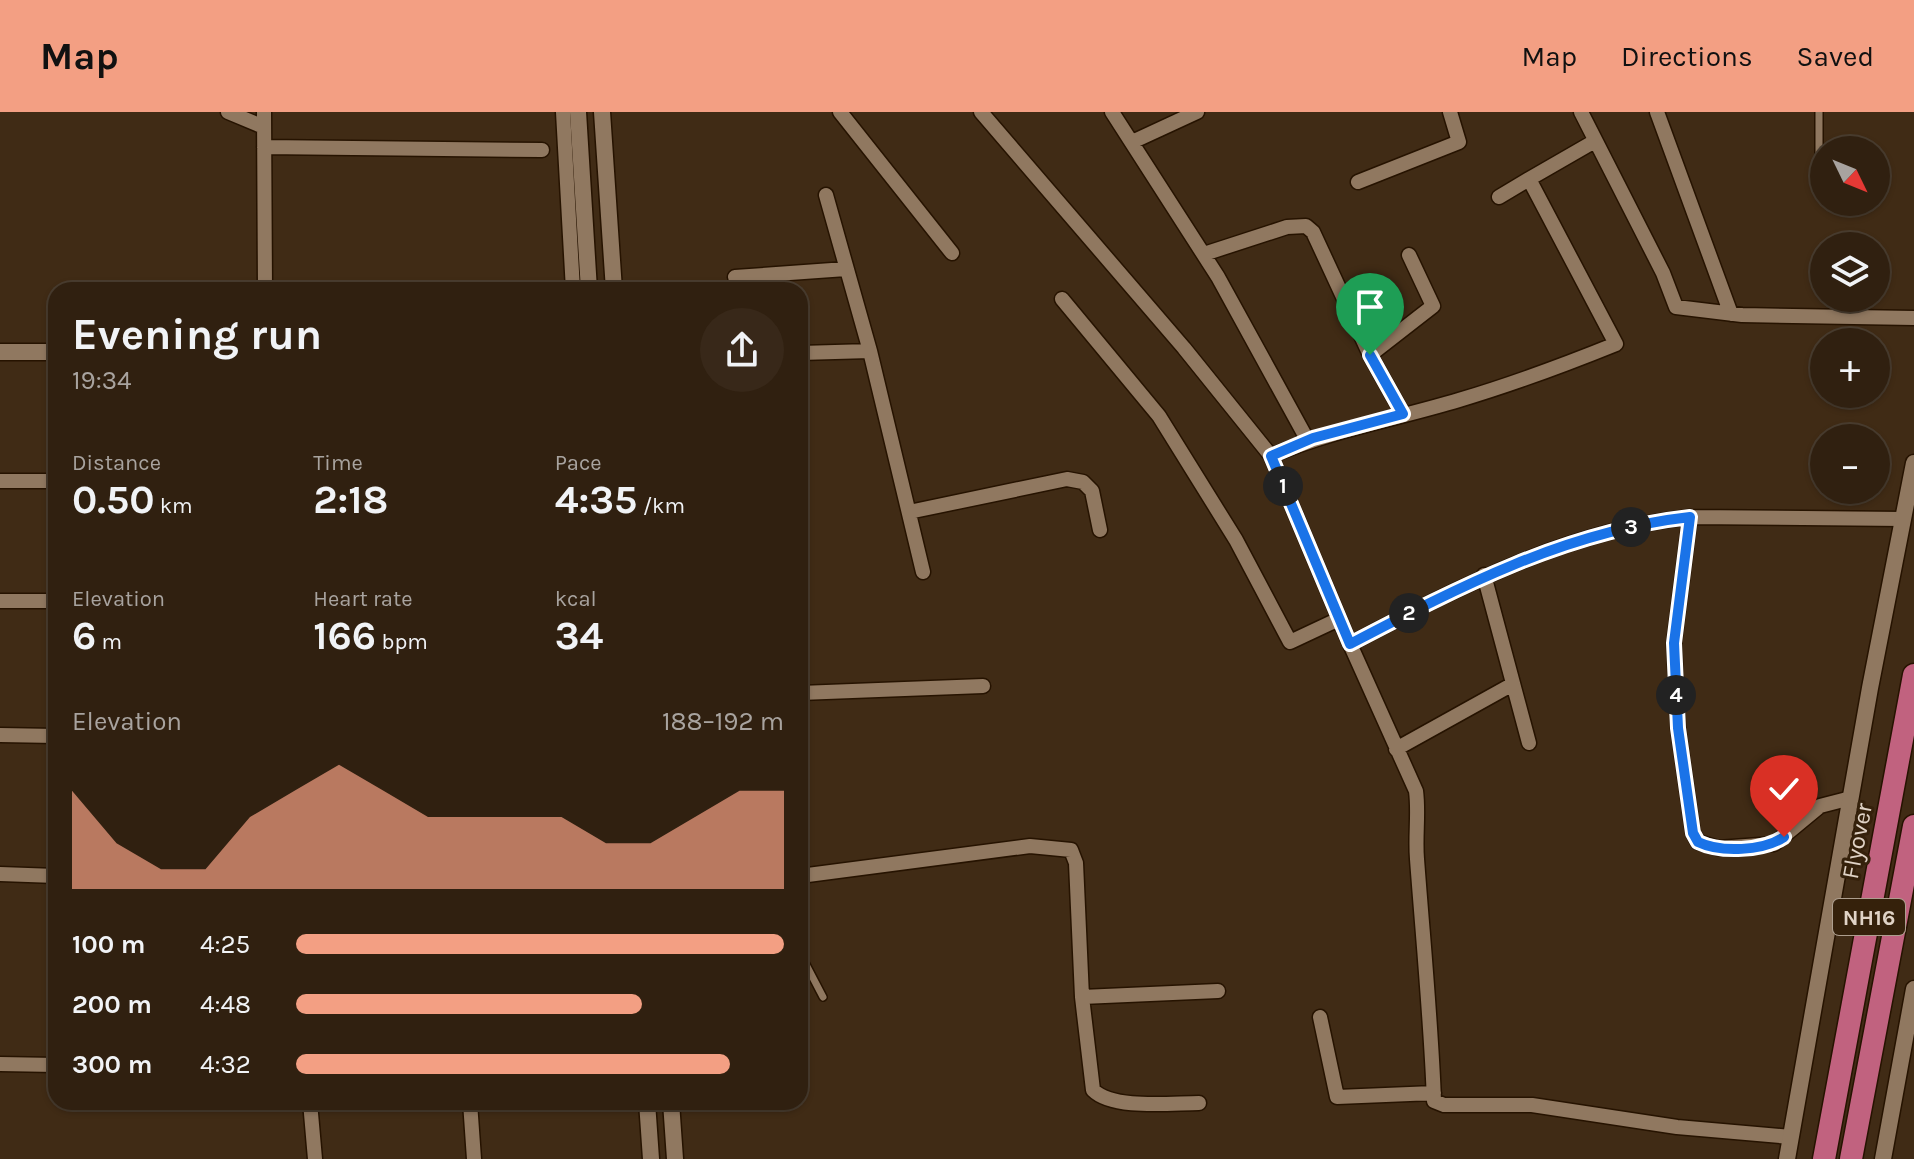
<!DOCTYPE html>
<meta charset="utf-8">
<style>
:root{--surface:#302010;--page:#382819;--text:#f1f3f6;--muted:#a8a39f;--line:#4b3e30;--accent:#f39f83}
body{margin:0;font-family:Karla,sans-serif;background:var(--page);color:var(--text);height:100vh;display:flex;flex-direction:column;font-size:30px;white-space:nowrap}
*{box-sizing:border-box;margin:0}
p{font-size:26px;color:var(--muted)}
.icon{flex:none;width:44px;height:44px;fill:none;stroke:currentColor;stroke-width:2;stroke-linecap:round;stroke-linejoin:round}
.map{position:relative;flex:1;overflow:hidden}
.panel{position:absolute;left:48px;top:170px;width:760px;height:828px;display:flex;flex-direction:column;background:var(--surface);border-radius:24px;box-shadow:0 2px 6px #0004,0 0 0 2px var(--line)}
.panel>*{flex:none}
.needle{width:52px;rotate:133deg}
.tools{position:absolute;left:1810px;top:24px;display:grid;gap:16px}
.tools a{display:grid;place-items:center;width:80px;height:80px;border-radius:50%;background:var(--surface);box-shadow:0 2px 6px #0004,0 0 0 2px var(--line);font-size:40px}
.pin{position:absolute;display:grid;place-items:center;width:68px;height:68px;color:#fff;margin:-82px -34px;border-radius:50% 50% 50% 0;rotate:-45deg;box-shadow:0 0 8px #0007}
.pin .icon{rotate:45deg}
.km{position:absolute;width:40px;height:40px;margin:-20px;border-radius:50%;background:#222;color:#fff;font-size:22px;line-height:40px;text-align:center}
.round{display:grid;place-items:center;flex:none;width:84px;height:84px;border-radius:42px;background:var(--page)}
.headline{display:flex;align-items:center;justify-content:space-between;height:136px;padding:0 24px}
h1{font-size:44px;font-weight:700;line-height:60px}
.stats{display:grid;grid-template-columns:repeat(3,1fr);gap:12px;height:136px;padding:8px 24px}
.stats div{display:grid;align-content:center}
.stats b{font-size:40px;font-weight:700}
.stats small{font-size:22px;font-weight:400}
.stats p{font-size:22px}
.chart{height:224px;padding:16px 24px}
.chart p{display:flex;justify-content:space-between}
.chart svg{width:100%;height:144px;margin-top:8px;fill:var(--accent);opacity:.7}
ul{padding:0 24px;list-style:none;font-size:26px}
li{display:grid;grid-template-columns:128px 96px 1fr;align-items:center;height:60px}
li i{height:20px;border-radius:10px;background:var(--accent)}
header{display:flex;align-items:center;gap:48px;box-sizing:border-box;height:112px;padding:0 40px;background:var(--accent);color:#111}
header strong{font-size:38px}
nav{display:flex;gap:44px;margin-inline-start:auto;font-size:28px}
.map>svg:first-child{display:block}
</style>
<header>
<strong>Map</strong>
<nav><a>Map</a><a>Directions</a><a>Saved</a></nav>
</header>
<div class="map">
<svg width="1914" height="1047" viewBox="0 0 1914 1047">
<rect width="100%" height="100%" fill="#402b15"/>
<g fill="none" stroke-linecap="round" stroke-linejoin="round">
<defs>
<path id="service" d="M 1819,57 L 1819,0
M 800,841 L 823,885"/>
<path id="minor" d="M 228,0 L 264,15
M 264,0 L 265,178
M 563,0 L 573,178
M 840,0 L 952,141
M 981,0 L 1184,236 L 1271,344
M 1112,0 L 1218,165 L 1308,329
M 1581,0 L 1663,161 L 1676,195 L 1742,203 L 1914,206
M 1657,0 L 1731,202
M 1595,29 L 1529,67 L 1616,232 C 1564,253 1513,272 1459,288 C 1396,307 1332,318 1271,344 L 1350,532 C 1460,475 1564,419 1690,405 L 1903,407
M 1132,30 L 1197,0
M 264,35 L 542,38
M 1358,70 L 1459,30 L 1450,0
M 826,83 L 870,239
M 1499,85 L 1529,67
M 1204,142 L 1287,115 L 1306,114 L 1313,120 L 1370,243
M 735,165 L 846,157
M 1062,187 L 1159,304 L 1236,428 L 1290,530 L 1339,507
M 800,241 L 870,239 L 923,460
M 1403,302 L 1370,243 L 1433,194 L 1409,143
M 0,369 L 56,369
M 909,400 L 1067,367 L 1083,370 L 1092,379 L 1100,418
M 1690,405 L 1674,531 L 1678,616 L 1693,721 L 1698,730 L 1718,736 L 1774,732 L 1820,694 L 1851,686
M 1484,463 L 1529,631
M 0,489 L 56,489
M 1350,532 L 1416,679 C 1419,701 1415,724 1417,747 C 1423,828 1431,908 1434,989 L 1444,993 L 1532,993 L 1677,1015 L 1791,1025
M 800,581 L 983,574
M 0,623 L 56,624
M 1396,637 L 1513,572
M 0,762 L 56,764
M 800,764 L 1030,734 L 1071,738 L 1076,751 L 1082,885 L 1093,978 C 1113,998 1171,991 1199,991
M 1082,885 L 1218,879
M 1320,905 L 1337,985 L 1434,981
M 0,952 L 56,953
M 310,990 L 315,1047
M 470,990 L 474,1047"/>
<path id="tertiary" d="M 578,0 L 589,178
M 602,0 L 614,178
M 0,240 L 56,240
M 647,990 L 651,1047
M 671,990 L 675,1047
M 1787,1047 L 1870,576 L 1914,351
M 1883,1047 L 1914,877"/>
<path id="trunk" d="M 1824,1047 L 1914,563
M 1851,1047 L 1914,714"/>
</defs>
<use href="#service" stroke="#261300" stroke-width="10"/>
<use href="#minor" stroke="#261300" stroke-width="17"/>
<use href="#tertiary" stroke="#261300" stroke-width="19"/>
<use href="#trunk" stroke="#261300" stroke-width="25"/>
<use href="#service" stroke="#907860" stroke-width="7"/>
<use href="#minor" stroke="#907860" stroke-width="14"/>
<use href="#tertiary" stroke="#907860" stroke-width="16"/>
<use href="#trunk" stroke="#c1627f" stroke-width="22"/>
</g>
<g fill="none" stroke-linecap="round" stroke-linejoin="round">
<defs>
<path id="route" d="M 1370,243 L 1403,302 L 1313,326 L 1271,344 L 1350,532 C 1459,475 1566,419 1690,405 L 1674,531 L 1678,616 L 1693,721 L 1698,730 C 1721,741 1763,739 1784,725"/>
</defs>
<use href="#route" stroke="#fff" stroke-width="16"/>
<use href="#route" stroke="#1a73e8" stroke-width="10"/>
</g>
<g text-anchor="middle" stroke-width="6" stroke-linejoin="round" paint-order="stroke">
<rect fill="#35210b" stroke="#ad9e8e" stroke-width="2" x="1833" y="787" width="72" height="36" rx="6"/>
<g font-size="22" font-weight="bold" fill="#e0d3c6">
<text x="1869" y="813">NH16</text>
</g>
<g font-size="24" fill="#e0d3c6" stroke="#35210b">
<text transform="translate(1857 729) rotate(-79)" y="8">Flyover</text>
</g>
</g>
</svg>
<div class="tools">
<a><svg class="needle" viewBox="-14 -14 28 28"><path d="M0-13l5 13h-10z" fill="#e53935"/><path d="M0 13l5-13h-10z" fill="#a8a39f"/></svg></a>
<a><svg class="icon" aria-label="layers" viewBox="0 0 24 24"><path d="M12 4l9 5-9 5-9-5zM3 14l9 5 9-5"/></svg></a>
<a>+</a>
<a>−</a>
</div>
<div class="pin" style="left:1370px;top:243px;background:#1e9e55"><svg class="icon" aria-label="arrive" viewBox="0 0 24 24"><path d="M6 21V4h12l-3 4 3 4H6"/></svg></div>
<div class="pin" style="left:1784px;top:725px;background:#d93025"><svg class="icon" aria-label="check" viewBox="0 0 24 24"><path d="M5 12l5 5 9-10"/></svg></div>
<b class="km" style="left:1283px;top:374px">1</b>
<b class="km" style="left:1409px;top:501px">2</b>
<b class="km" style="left:1631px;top:415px">3</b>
<b class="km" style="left:1676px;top:583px">4</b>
<section class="panel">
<div class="headline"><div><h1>Evening run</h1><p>19:34</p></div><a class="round"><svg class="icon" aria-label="share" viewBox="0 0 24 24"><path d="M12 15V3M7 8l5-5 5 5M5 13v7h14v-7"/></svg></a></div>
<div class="stats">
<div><p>Distance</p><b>0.50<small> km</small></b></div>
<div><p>Time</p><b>2:18</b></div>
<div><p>Pace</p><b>4:35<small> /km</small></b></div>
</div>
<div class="stats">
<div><p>Elevation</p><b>6<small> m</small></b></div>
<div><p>Heart rate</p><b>166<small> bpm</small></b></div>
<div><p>kcal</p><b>34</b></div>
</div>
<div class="chart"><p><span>Elevation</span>188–192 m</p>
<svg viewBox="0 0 160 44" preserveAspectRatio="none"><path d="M0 44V14L10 30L20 38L30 38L40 22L50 14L60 6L70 14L80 22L90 22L100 22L110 22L120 30L130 30L140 22L150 14L160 14V44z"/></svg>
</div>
<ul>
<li><b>100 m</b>4:25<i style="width:100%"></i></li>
<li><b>200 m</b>4:48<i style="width:71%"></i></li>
<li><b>300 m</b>4:32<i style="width:89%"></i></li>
</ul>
</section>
</div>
